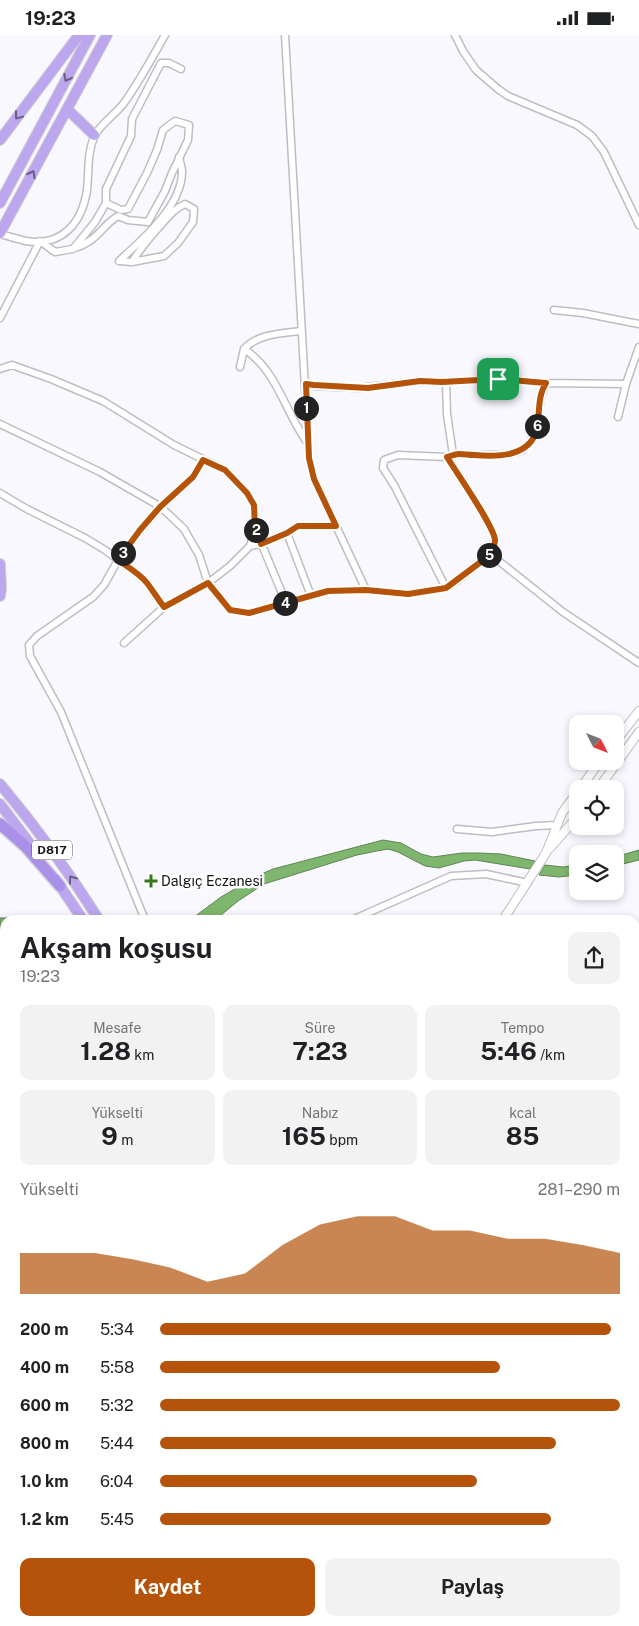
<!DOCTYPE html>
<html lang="tr">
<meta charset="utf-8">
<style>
:root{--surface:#fff;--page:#f2f2f2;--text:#202124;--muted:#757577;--accent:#b45309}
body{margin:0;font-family:"Public Sans",sans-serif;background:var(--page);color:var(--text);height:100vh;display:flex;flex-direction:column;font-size:19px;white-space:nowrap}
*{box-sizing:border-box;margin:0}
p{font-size:16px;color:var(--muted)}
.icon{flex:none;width:28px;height:28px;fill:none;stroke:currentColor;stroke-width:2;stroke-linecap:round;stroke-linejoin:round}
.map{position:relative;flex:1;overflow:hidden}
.panel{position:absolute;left:0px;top:880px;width:640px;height:711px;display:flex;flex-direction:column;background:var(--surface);border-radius:15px 15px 0 0;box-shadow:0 2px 8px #0003}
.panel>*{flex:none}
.needle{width:32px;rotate:132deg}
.fabs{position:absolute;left:569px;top:680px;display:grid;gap:10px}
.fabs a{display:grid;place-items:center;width:55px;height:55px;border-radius:10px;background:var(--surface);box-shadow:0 2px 8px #0003;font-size:25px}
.pin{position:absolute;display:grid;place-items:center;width:42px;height:42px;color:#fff;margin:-21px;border-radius:10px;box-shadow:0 2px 8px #0006}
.km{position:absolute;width:25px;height:25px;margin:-12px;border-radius:50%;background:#222;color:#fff;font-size:14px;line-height:25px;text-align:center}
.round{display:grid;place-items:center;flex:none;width:52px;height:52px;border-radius:10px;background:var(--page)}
.headline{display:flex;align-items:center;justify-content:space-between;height:85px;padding:0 20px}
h1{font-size:28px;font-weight:700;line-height:38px}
.figures{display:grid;grid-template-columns:repeat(3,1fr);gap:8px;height:85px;padding:5px 20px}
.figures div{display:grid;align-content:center;border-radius:10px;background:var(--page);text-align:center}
.figures b{font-size:25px;font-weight:700}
.figures small{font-size:14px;font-weight:400}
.figures p{font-size:14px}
.chart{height:140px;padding:10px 20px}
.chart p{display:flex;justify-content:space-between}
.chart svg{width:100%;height:90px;margin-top:5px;fill:var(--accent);opacity:.7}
.cta{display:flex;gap:10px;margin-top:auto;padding:10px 20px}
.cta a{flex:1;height:58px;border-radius:10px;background:var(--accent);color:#fff;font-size:20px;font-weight:700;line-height:58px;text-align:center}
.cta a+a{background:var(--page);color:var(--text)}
ul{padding:0 20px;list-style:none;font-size:16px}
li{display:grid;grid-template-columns:80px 60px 1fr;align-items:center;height:38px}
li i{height:12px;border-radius:6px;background:var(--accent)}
.status{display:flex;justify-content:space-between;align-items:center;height:35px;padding:0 25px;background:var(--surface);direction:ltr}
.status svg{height:14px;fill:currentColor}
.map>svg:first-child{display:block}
</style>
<div class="status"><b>19:23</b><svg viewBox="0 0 49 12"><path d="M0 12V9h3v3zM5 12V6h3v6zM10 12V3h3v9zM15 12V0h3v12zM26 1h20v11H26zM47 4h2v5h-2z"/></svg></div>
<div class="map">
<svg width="639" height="1591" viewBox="0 0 639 1591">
<rect width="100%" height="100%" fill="#f9f8fe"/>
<path fill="#7fb66e" stroke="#5f8554" d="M 383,805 L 401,808 L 421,819 L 433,822 L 462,818 L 479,818 L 501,819 L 535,826 L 530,834 L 475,825 L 464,826 L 439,833 L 425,831 L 398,817 L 388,814 L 377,816 L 357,820 L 264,849 L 238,866 L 215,885 L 190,885 L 221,862 L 259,840 L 273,834 Z
M 639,815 L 639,825 L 615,831 L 615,822 Z
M 545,830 L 563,832 L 577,830 L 577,840 L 559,842 L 539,840 Z
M 73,882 L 75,885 L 5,885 L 5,894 L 0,894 L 0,883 Z"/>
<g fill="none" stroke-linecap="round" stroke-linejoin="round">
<defs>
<path id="minor" d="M 285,0 L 309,423 L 314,444 L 366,555
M 455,0 L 463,16 L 476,35 L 498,54 L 508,61 L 577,90 L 592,101 L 604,117 L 639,190
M 106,168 L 106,154 L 131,101 L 132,84 L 161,28 L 169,28 L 181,34
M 0,199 C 8,201 17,204 26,206 C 62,212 82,188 87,155 C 89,137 87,119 94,102 C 99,90 116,79 124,68 C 139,47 152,23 165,0
M 132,227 C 142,211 149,203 161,190 C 169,181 174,174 185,169 L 194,174 L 193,187 L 178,208 L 164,221 L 132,227 L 119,226 C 142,205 182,171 182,137 C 182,133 180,127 179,122
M 554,275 L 583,278 L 639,289
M 0,283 L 40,206 L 55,217 C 68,215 80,213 91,205 C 101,198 106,188 118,181 L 128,185 L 148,187 L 165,156 L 172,138 L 188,105 L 189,90 L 175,86 L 163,95 L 157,115 L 147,138 L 128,174 L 121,175 L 106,168 L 95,187 L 73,214
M 301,296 C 283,298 257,299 244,314 C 277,335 285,377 307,407
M 240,332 L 244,314
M 0,334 L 12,330 L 51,344 L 103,366 L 174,410 L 225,435 L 247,458 L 254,470 L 255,493 L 250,511 L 230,531 L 208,548 L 164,572 L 124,608
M 446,347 L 447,379 L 453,420
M 306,349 L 314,351 L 359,353 L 420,346 L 442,347 L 498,344 L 546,348
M 618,382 L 626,349 L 639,312
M 0,389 L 100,437 L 161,472 L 184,494 L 199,520 L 208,548 L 230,575 L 249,578 L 328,556 L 366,555 L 408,559 L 446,553 L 457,546 L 490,519 L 493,513 L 495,502 L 481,475 L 447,422
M 0,458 L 27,474 L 85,503 L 105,515 L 136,538 L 147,548 L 154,559 L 164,572
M 255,493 L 286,568
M 287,498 L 311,561
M 250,511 L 261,509 L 287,498 L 298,491 L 336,491
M 490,519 L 563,577 L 639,628
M 446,553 L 394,450 L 383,433 L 384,425 L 398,420 L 447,422 L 459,419 L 477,420 L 511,419 L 523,415 L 530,407 L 536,396 L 541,362 L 546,348 L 626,349
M 457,794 L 492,797 L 536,791 L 557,790
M 145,885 L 61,677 L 30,621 L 29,610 L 37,601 L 93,562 L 104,550 L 118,525 L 140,495 L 161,472 L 193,442 L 203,425
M 352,885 L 451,841 L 486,839 L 528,848
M 635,926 L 639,925
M 0,954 L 5,954
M 635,1072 L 639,1072
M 0,1077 L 5,1076
M 0,1121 L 5,1137
M 635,1161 L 639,1163
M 0,1194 L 5,1196
M 0,1280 L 5,1277
M 635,1301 L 639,1298
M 635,1310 L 639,1316
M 0,1375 L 5,1386
M 0,1469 L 5,1465
M 0,1498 L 5,1503
M 0,1551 L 5,1547
M 0,1586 L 5,1583
M 356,1586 L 357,1591
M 510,1586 L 513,1591
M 95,1591 L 101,1586
M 222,1591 L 230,1586"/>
<path id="tertiary" d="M 615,707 L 639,676
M 580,754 L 600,726
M 598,754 L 639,697
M 550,813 L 578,781
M 503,885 L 546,818 L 562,778 L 578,756
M 0,996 L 5,996
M 220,1586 L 221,1591"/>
<path id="trunk" d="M 67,74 L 94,100
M 0,105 L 79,0
M 0,168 L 90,0
M 0,198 L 107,0
M 0,529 L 1,555 L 0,561
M 0,749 C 36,792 69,837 99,885
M 0,769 L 40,822
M 56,845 L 83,885
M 330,1586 L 331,1591
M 345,1586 L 346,1591"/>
<path id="motorway" d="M 0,789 L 25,811 L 60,851"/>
</defs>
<use href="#minor" stroke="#bebdc3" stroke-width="9"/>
<use href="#tertiary" stroke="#bebdc3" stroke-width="10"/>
<use href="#trunk" stroke="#d5d5d5" stroke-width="12"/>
<use href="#motorway" stroke="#d5d5d5" stroke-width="14"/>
<use href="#minor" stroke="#fff" stroke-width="6"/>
<use href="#tertiary" stroke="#fff" stroke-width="8"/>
<use href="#trunk" stroke="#bca6ee" stroke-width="10"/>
<use href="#motorway" stroke="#ab90ea" stroke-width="11"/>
</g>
<defs><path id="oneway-chevron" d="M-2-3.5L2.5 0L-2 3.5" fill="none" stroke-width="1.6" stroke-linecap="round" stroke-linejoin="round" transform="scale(1.25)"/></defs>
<g stroke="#685d82">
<use href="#oneway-chevron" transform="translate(67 43) rotate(118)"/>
<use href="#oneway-chevron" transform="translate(18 81) rotate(127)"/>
<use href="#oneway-chevron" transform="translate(32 139) rotate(-62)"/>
<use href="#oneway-chevron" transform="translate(72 844) rotate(-126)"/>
</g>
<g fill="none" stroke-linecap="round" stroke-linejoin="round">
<defs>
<path id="route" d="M 498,344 L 546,348 C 537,362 540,379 537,394 C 530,422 498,422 474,420 C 469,420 464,419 459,419 C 455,419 451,421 447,422 C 456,437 494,491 495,505 C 495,511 492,515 490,520 L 446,553 L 408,559 L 366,555 L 328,556 L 249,578 L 230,575 L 208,548 L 164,572 C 158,564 153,556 147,548 C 140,539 128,532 118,525 L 140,495 L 160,472 L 193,442 L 203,425 L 225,435 L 247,458 L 254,470 L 255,493 L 261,509 L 287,498 L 298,491 L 336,491 L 314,444 L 309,423 L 306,349 L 314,350 L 368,353 L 420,346 L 442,347 Z"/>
</defs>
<use href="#route" stroke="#fff" stroke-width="10"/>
<use href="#route" stroke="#b45309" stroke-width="6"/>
</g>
<path fill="#347819" stroke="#fff" stroke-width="2" d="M148.5 838.5h5v5h5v5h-5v5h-5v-5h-5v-5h5z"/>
<g text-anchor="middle" stroke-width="5" stroke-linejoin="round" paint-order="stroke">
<rect fill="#fff" stroke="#5a5a5c" stroke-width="1" x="32" y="805.5" width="40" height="19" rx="4"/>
<g font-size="12" font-weight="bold" fill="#141416">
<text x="52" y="819">D817</text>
</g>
<g font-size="14" fill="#141416" stroke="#fff" text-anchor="start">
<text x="161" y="851">Dalgıç Eczanesi</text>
</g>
</g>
</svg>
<div class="fabs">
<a><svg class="needle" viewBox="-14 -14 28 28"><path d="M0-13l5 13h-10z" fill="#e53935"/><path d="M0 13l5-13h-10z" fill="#757577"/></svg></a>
<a><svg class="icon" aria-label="locate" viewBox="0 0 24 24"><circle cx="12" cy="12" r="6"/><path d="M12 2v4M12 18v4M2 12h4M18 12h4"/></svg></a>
<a><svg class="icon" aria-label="layers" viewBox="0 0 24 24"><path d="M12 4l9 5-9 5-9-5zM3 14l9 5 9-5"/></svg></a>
</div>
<div class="pin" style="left:498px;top:344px;background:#1e9e55"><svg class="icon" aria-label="arrive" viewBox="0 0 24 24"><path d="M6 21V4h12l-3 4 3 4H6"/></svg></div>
<b class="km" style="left:306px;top:373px">1</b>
<b class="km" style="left:256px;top:495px">2</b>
<b class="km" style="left:123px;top:518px">3</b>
<b class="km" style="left:285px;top:568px">4</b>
<b class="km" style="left:489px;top:520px">5</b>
<b class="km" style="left:537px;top:391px">6</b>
<section class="panel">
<div class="headline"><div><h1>Akşam koşusu</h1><p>19:23</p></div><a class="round"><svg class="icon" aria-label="share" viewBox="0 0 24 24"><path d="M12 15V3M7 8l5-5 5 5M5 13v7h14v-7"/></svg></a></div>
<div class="figures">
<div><p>Mesafe</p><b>1.28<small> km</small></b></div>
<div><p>Süre</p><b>7:23</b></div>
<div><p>Tempo</p><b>5:46<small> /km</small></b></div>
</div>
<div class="figures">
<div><p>Yükselti</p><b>9<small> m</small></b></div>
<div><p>Nabız</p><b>165<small> bpm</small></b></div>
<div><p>kcal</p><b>85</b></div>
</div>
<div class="chart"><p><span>Yükselti</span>281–290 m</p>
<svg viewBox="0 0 160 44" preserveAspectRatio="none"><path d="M0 44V24L10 24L20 24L30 27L40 31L50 38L60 34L70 20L80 10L90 6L100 6L110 13L120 13L130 17L140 17L150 20L160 24V44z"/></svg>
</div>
<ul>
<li><b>200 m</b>5:34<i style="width:98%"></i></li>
<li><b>400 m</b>5:58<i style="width:74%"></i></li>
<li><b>600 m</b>5:32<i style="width:100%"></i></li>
<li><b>800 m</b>5:44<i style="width:86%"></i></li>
<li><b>1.0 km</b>6:04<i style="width:69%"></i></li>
<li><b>1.2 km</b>5:45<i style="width:85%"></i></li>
</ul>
<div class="cta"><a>Kaydet</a><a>Paylaş</a></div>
</section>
</div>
